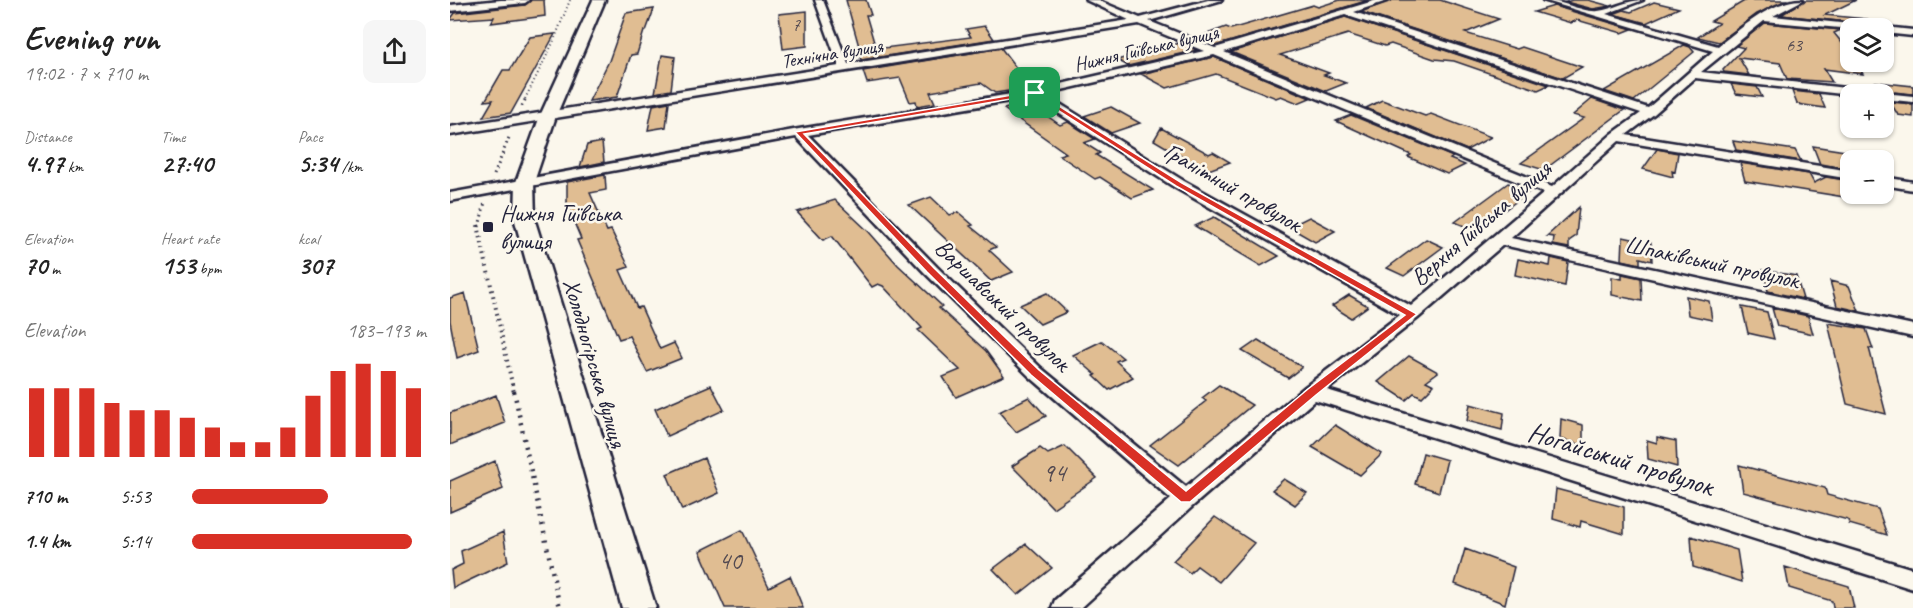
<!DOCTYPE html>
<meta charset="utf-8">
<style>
:root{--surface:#fff;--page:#f6f6f6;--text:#222;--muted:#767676;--accent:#d93025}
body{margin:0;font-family:Caveat,sans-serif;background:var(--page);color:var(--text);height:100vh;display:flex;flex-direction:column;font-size:22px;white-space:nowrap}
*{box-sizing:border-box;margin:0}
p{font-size:20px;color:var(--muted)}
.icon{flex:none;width:33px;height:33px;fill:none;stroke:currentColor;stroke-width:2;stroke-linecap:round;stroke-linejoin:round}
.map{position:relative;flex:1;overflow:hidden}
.side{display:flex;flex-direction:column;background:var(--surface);width:450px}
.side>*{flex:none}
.fabs{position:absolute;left:1390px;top:18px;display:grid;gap:12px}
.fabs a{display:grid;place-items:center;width:54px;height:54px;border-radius:12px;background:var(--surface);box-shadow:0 2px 4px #0004;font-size:30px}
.pin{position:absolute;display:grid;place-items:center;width:51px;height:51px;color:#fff;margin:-26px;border-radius:12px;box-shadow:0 3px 9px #0006}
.round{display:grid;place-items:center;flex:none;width:63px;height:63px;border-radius:12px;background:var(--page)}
.headline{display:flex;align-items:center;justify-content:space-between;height:102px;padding:0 24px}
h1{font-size:33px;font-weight:600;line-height:45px}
.metrics{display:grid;grid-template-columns:repeat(3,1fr);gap:9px;height:102px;padding:6px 24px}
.metrics div{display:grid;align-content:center}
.metrics b{font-size:26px;font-weight:600}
.metrics small{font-size:16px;font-weight:400}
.metrics p{font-size:16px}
.chart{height:168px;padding:12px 24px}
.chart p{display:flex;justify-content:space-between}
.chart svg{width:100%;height:108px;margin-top:6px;stroke:var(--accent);stroke-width:6}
ul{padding:0 24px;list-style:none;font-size:20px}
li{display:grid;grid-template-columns:96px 72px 1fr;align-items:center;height:45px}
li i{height:15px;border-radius:8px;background:var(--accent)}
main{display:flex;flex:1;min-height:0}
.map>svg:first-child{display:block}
</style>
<main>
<section class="side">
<div class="headline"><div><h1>Evening run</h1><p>19:02 · 7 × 710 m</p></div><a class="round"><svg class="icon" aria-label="share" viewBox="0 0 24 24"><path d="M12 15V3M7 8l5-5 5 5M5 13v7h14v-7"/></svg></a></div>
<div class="metrics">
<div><p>Distance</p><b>4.97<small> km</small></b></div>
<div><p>Time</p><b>27:40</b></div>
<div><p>Pace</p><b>5:34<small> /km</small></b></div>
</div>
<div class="metrics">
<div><p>Elevation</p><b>70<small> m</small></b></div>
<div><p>Heart rate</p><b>153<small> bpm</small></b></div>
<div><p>kcal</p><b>307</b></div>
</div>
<div class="chart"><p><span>Elevation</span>183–193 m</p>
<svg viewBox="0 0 160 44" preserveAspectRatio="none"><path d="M5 44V16M15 44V16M25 44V16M35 44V22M45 44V25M55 44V25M65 44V28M75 44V32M85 44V38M95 44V38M105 44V32M115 44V19M125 44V9M135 44V6M145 44V9M155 44V16"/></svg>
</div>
<ul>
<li><b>710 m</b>5:53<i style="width:58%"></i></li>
<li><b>1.4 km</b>5:14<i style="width:94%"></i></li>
</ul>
</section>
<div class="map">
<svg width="1463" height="608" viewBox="0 0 1463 608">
<rect width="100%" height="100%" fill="#fbf7ec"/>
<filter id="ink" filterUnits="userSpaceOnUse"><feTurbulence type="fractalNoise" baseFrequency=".0167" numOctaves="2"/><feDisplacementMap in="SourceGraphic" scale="12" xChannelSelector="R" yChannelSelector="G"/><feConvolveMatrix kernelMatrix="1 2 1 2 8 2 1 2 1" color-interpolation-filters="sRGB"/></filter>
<g filter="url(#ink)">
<path fill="#e0bd92" stroke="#22223b" stroke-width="1.5" d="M 81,0 L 94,0 L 95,16 L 41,23 L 44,17 L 0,20 L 5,13 L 75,5 Z
M 396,0 L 416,0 L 421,15 L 416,15 L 426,49 L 521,37 L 516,29 L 535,26 L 544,39 L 411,60 L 408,51 L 410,50 Z
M 890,0 L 919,0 L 765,46 L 746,38 L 776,27 L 781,29 L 863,5 L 868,7 Z
M 942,0 L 990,0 L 1049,19 L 1015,33 L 1067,49 L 1072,47 L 1132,67 L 1113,78 L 911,12 Z
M 1122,0 L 1138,0 L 1160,6 L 1143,9 L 1116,2 Z
M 1296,0 L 1338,0 L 1307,14 L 1269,42 L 1248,37 L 1269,23 L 1261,21 Z
M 1355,0 L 1406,0 L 1375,15 L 1416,19 L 1408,23 L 1331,15 Z
M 1204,2 L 1229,8 L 1196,23 L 1163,14 L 1174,10 L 1181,12 Z
M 1104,6 L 1182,29 L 1172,33 L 1127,20 L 1121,23 L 1084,12 Z
M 204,9 L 196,31 L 194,31 L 187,54 L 181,55 L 167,97 L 139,101 L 159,61 L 176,13 Z
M 357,11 L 357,46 L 333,49 L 329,14 Z
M 895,17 L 1099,85 L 1088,90 L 1004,61 L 984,59 L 941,44 L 935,46 L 898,34 L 830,55 L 879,73 L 874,75 L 896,83 L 876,91 L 781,52 Z
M 1315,23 L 1391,30 L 1384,33 L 1401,54 L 1401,62 L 1406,62 L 1413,74 L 1374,69 L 1382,82 L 1337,79 L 1330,63 L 1289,58 L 1299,75 L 1274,72 L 1273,70 L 1294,48 L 1286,46 Z
M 105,34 L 61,113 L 33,117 L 43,100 L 35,101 L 53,70 L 60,70 L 80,37 Z
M 730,43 L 747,50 L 678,66 L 667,60 Z
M 1234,45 L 1240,47 L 1244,52 L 1184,101 L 1154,91 Z
M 551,48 L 567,69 L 573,69 L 586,87 L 545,93 L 531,83 L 480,92 L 485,103 L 467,106 L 466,101 L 460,102 L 450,78 L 417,83 L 413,71 Z
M 212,55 L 225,57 L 221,90 L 205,93 Z
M 764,57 L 860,98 L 848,103 L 831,96 L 826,98 L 766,74 L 717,88 L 691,74 Z
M 1426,82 L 1463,86 L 1463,94 L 1433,91 Z
M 1281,84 L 1307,87 L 1312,97 L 1286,94 Z
M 1342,91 L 1369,94 L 1375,108 L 1347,104 Z
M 1142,99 L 1174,110 L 1094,170 L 1071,163 L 1134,118 L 1123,115 Z
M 932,100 L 975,116 L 981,114 L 1041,137 L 1017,150 L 916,108 Z
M 219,102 L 216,127 L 198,130 L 203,105 Z
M 577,102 L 610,125 L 618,122 L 645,139 L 634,143 L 650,153 L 646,155 L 703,190 L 682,198 L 650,177 L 645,179 L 609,155 L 616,153 L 554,109 Z
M 1440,102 L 1463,104 L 1463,117 L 1448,115 Z
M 661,107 L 690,123 L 661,133 L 634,116 Z
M 901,115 L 1003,157 L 1000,159 L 1015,165 L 997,174 L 958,157 L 961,155 L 886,121 Z
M 711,128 L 759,154 L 763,152 L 780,162 L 756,171 L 704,140 Z
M 1283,141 L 1345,150 L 1351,161 L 1286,150 Z
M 152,142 L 154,162 L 130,167 L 137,145 Z
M 1363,146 L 1401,152 L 1401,169 L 1370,164 Z
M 1207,149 L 1228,153 L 1225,172 L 1222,171 L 1223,177 L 1193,169 Z
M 1290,163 L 1359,174 L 1364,183 L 1376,177 L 1401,181 L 1401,198 L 1295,181 Z
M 155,175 L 156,190 L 140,193 L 157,231 L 161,230 L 179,267 L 170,270 L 187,308 L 191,307 L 210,349 L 224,343 L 232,358 L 197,372 L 179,336 L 169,339 L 127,240 L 131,239 L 117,206 L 117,182 Z
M 1058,183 L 1079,192 L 1026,231 L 1005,222 Z
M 481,197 L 500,215 L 508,212 L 523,225 L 520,226 L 546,247 L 539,250 L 563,272 L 541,281 L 459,205 Z
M 385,200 L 419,232 L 448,265 L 492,306 L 489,308 L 536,351 L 554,376 L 506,397 L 493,377 L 510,370 L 468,330 L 472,328 L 433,286 L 428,284 L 422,287 L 382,236 L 373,240 L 347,212 Z
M 1129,207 L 1126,236 L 1119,241 L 1119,248 L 1103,245 L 1104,237 L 1097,236 Z
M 764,217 L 829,256 L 811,266 L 745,226 Z
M 859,217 L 885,231 L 865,242 L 839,227 Z
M 1173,237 L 1201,243 L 1202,261 L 1190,258 L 1190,264 L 1172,260 Z
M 976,239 L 993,247 L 954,276 L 937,268 Z
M 1101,258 L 1118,262 L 1115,286 L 1065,275 L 1068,259 L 1100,266 Z
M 1313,270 L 1346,276 L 1353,299 L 1318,291 Z
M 1172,274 L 1191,278 L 1192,301 L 1162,295 L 1162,277 L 1172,279 Z
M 1380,281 L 1399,286 L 1409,311 L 1387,306 Z
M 15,293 L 29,350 L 7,358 L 0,321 L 0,298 Z
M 597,293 L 617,312 L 590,324 L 570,305 Z
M 899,295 L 918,306 L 901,318 L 882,306 Z
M 1236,296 L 1259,301 L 1262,320 L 1238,315 Z
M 1292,307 L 1317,312 L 1324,339 L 1298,333 Z
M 1322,308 L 1358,316 L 1363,334 L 1327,326 Z
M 1378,323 L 1416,329 L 1423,349 L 1419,348 L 1436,414 L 1397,404 Z
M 808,340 L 852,367 L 838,378 L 792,351 Z
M 652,341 L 673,358 L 666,361 L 683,377 L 659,390 L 644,376 L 646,375 L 623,355 Z
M 959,356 L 988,372 L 976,381 L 984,385 L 972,397 L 964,393 L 956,400 L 928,382 Z
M 261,385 L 274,410 L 217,436 L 205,409 Z
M 769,385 L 802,405 L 729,465 L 700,445 L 756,401 L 752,398 Z
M 46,395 L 55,423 L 0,445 L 0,413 Z
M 579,397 L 596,416 L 566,432 L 549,412 Z
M 1020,404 L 1054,413 L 1052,430 L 1017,421 Z
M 1111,419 L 1133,425 L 1133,445 L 1110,439 Z
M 885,425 L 932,454 L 910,475 L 862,447 Z
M 1207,437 L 1226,441 L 1227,467 L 1198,459 L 1197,440 L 1207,443 Z
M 615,446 L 647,478 L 603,508 L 562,466 L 590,448 L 598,454 Z
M 973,453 L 997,460 L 989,492 L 965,484 Z
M 254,458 L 269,493 L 232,510 L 217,474 Z
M 45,461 L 53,489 L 0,512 L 0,481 Z
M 1289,465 L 1375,488 L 1377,495 L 1428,509 L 1437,535 L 1399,524 L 1398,520 L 1293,492 Z
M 834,479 L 857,493 L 845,505 L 822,490 Z
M 1106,489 L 1174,507 L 1174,534 L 1131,521 L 1130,527 L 1103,519 Z
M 765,517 L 804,543 L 769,582 L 747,566 L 740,573 L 723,561 Z
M 292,530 L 319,587 L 340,576 L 353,608 L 275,608 L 250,551 Z
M 53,532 L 58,562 L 3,588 L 1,570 L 13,564 L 11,551 Z
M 1241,536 L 1287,550 L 1292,582 L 1243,567 Z
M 576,544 L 602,568 L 568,595 L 543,569 Z
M 1015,549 L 1064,567 L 1055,604 L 1005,584 Z
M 1335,567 L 1399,586 L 1404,608 L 1383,608 L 1382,601 L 1339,588 Z"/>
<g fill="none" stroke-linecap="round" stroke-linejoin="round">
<defs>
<path id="street" d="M 51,0 L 79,0 L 75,3 L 0,11 L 0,5 Z
M 365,0 L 373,0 L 398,64 L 679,20 L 636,0 L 647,0 L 690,18 L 758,0 L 772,0 L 699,21 L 765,48 L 927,0 L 940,0 L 904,12 L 1198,108 L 1263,51 L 1093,0 C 1110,0 1135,13 1148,11 C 1164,9 1176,0 1193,0 L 1156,14 L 1268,46 C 1292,28 1322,0 1353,0 L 1323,16 L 1419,26 L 1420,28 L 1401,29 L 1314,21 L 1251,72 L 1423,91 L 1428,94 L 1401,95 L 1245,78 L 1204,114 L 1176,135 L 1401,171 L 1401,179 L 1169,141 L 1061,238 L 1463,325 L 1463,337 L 1053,245 L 968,318 L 877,390 L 1463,569 L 1463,589 L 865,400 L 744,505 L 631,608 L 602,608 L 605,600 L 721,499 L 579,376 L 475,273 L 346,137 L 0,201 L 0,193 L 349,129 L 585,90 L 754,51 L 689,24 L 0,135 L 0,127 L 389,66 ZM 895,15 L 1191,113 L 1162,134 L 1102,187 L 774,52 ZM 764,55 L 1094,193 L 961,306 L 734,181 L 594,94 ZM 583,97 L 724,187 L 950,315 L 855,387 L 736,487 L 591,368 L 487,267 L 358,135 Z
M 1434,27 L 1463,30 L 1463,36 L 1434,33 L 1434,28 L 1430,28 Z
M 1434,93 L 1463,96 L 1463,102 L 1434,99 L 1434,94 L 1430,94 Z
M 1434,177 L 1463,182 L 1463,190 L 1434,185 Z"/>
<path id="secondary" d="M 143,0 L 155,0 L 106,116 L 84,182 L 85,221 L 206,608 L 172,608 L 65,221 L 66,182 L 90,116 Z"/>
</defs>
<use href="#street" stroke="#22223b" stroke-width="5"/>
<use href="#secondary" stroke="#22223b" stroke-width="5"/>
<path stroke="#22223b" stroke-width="2" stroke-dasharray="1 3" stroke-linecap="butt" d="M 75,99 L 103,43 L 120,0"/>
<path stroke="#22223b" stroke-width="3" stroke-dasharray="1.5 4" stroke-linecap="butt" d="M 72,106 L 76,98
M 44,175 L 60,135
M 29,227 L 35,202"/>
<path stroke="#22223b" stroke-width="4" stroke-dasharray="1.5 4.5" stroke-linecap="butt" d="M 28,225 L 64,393"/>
<path stroke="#22223b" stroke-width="4.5" stroke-dasharray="2 6" stroke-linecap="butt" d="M 64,391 L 110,608"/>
<use href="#street" fill="#fbf7ec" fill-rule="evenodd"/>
<use href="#secondary" fill="#fbf7ec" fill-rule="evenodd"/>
</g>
</g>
<path fill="#d93025" stroke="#fff" stroke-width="1.5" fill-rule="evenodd" d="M 585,91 L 732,183 L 967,314 L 866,395 L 740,502 L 731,502 L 581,375 L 477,272 L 345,132 ZM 584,95 L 726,186 L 955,315 L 858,389 L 736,491 L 589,370 L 484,268 L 354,134 Z"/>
<rect fill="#22223b" stroke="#fbf7ec" stroke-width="2" x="32" y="221" width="12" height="12" rx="3"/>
<g text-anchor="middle" stroke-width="5" stroke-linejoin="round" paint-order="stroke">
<g font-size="18" fill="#524951">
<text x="346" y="31">7</text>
<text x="1344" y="51">63</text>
</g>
<g font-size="20" fill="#22223b" stroke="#fbf7ec">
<text transform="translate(696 48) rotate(-13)" y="7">Нижня Гиївська вулиця</text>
<text transform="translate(382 53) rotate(-9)" y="7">Технічна вулиця</text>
</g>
<g font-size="24" fill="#22223b" stroke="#fbf7ec">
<text transform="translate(783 187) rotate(30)" y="8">Гранітний провулок</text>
<text transform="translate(1031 223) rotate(-41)" y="8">Верхня Гиївська вулиця</text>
<text transform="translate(1262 262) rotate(12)" y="8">Шпаківський провулок</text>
<text transform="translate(553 305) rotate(44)" y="8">Варшавський провулок</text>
<text transform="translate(145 363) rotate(74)" y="8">Холодногірська вулиця</text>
</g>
<g font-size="24" fill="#22223b" stroke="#fbf7ec" text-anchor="start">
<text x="50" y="221">Нижня Гиївська<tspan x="50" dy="28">вулиця</tspan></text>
</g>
<g font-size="26" fill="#524951">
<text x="604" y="481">94</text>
<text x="280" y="569">40</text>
</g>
<g font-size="28" fill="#22223b" stroke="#fbf7ec">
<text transform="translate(1171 458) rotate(17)" y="10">Ногайський провулок</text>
</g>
</g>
</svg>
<div class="fabs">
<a><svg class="icon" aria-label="layers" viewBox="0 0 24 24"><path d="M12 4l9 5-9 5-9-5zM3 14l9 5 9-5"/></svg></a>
<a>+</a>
<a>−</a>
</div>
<div class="pin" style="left:585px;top:93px;background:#1e9e55"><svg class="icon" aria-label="arrive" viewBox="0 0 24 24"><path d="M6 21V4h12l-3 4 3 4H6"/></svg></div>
</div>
</main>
